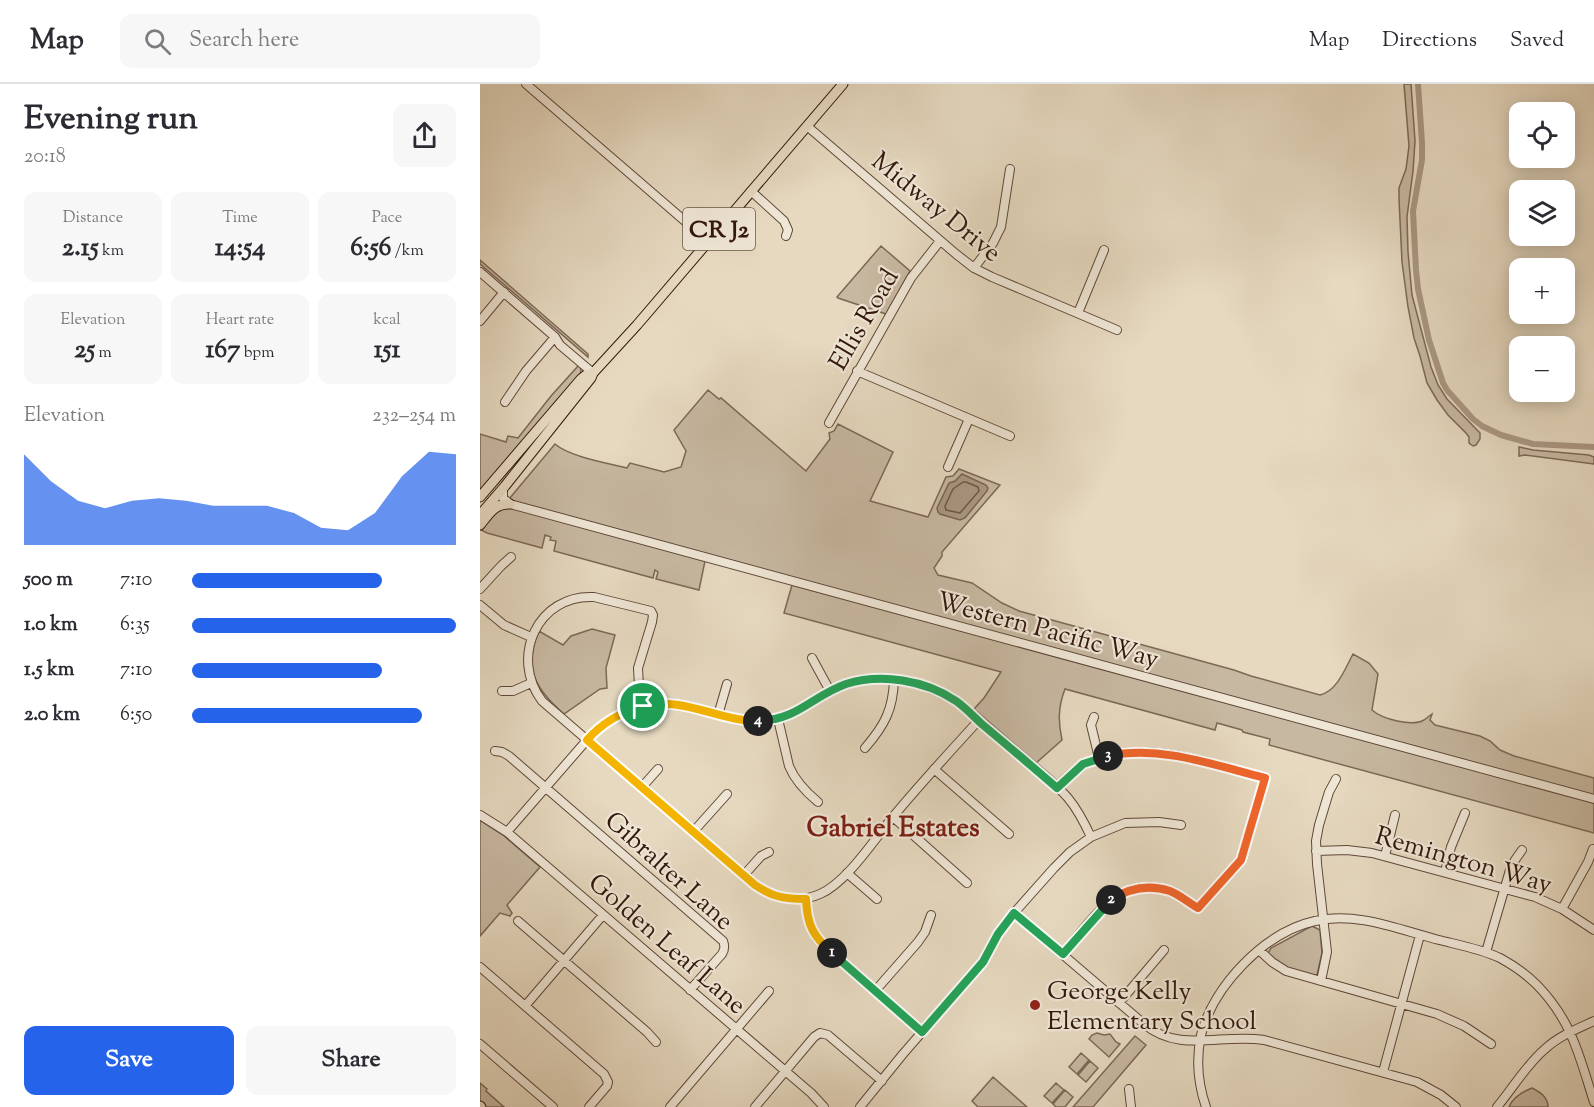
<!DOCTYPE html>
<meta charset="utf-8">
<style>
:root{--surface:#fff;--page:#f7f7f7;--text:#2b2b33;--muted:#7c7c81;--line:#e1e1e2;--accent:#2563eb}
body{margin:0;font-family:"Sorts Mill Goudy",serif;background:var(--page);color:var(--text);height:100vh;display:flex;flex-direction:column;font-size:22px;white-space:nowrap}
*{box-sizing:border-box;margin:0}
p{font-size:20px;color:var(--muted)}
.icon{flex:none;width:33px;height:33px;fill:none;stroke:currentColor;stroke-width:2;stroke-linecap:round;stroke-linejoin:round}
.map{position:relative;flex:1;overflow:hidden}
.details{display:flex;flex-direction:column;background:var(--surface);width:480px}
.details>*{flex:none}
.fabs{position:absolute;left:1029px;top:18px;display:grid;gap:12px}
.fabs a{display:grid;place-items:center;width:66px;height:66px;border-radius:12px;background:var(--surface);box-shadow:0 3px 15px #0003;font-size:30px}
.pin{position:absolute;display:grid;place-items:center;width:51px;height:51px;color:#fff;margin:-26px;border:3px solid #fff;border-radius:50%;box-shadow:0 2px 6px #0007}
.km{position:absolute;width:30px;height:30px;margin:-15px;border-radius:50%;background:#222;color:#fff;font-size:16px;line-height:30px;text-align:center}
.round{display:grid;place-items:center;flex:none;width:63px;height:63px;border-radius:12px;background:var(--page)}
.head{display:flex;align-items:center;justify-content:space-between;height:102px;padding:0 24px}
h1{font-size:33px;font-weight:700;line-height:45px}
.stats{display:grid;grid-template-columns:repeat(3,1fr);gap:9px;height:102px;padding:6px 24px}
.stats div{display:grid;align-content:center;border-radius:12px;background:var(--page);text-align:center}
.stats b{font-size:26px;font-weight:700}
.stats small{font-size:16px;font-weight:400}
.stats p{font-size:16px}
.chart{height:168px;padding:12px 24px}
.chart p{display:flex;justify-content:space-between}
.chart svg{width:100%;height:108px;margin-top:6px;fill:var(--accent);opacity:.7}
.cta{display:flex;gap:12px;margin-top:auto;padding:12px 24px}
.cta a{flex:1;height:69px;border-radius:12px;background:var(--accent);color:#fff;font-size:24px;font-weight:700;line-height:69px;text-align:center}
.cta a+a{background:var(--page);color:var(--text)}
ul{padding:0 24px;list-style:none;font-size:20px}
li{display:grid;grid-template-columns:96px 72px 1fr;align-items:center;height:45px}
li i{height:15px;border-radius:8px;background:var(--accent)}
header{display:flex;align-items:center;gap:36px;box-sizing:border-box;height:84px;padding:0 30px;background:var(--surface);border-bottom:2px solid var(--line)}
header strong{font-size:28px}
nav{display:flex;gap:33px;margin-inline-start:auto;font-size:21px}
.search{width:420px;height:54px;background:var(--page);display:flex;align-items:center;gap:15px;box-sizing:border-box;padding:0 21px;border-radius:12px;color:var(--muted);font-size:22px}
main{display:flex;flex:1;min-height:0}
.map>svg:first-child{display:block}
</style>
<header>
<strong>Map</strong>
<div class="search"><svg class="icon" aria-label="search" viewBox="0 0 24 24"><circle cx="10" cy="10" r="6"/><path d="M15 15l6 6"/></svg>Search here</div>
<nav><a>Map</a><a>Directions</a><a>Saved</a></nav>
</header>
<main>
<section class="details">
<div class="head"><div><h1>Evening run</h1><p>20:18</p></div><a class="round"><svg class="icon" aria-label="share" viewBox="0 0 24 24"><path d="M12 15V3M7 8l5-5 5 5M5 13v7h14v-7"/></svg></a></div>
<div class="stats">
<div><p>Distance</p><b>2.15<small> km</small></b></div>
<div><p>Time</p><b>14:54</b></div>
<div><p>Pace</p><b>6:56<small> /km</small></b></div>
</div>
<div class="stats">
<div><p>Elevation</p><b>25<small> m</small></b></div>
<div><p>Heart rate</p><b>167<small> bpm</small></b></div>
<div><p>kcal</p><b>151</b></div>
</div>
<div class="chart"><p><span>Elevation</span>232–254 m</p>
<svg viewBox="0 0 160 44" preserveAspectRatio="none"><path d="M0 44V7L10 18L20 26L30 29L40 26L50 25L60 26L70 28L80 28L90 28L100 31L110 37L120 38L130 31L140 16L150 6L160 7V44z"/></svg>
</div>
<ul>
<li><b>500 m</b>7:10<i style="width:72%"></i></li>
<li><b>1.0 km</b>6:35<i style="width:100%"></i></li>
<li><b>1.5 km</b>7:10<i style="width:72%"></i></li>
<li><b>2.0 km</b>6:50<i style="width:87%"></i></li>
</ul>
<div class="cta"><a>Save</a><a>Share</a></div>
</section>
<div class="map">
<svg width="1114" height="1023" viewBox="0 0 1114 1023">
<rect width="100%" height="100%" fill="#e6d9c0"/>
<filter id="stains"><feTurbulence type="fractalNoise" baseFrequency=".00333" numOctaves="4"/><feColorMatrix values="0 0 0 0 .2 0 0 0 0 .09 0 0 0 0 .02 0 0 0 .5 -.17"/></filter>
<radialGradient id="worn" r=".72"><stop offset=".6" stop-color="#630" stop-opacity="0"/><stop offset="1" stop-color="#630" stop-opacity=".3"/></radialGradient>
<path fill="#c7b8a1" stroke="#7c6856" stroke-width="1.5" d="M 924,0 L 931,0 L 935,57 L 933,87 L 927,133 L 928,168 L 932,211 L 951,283 L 958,301 L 967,315 L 1000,349 L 1000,355 L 996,361 L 993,362 L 989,359 L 989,353 L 986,349 L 968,331 L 957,316 L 947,299 L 940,272 L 934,254 L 928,223 L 922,178 L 919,115 L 919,104 L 926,85 L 929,62 Z
M 401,162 L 430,187 L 406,230 L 358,214 L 357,213 Z
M 0,176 L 108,270 L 108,273 L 0,180 Z
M 99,281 L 101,286 L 100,291 L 0,408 L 0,350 L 26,358 L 28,352 L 38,354 L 71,312 Z
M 228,306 L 239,315 L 241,314 L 326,387 L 350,355 L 349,349 L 354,347 L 358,340 L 413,368 L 390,417 L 448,433 L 466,393 L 473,392 L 479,385 L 520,401 L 462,468 L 462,472 L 454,484 L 458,491 L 492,499 L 522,519 L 539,527 L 754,586 L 771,592 L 840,611 C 857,607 865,585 873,570 L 889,579 L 898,590 L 892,626 C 902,635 932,643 944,636 C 947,634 949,632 952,630 L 950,636 L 955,641 L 1000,652 L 1010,657 L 1020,666 L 1034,672 L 1114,694 L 1114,713 L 33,419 L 29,415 L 75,360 C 90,373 127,379 147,384 L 150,379 L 184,388 L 201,383 L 206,367 L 194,346 Z
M 1039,363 L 1053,366 L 1109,371 L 1114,373 L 1114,380 L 1045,371 L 1039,372 Z
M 28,423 L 225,477 L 219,506 L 176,495 L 178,488 L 175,486 L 173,494 L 74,467 L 76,457 L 70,456 L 71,453 L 65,451 L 62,464 L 7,449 L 1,446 L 20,424 Z
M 312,501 L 1114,718 L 1114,749 L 789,661 L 790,655 L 763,648 L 762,646 L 737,639 L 735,646 L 585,605 C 578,623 578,638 582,656 L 556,679 L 494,625 L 504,614 L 521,588 L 304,529 Z
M 112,545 L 135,551 L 126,584 L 127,604 L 120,605 L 84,630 C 56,606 42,584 59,547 L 83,561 L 91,552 Z
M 0,736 L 23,751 L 60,783 L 27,821 L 32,829 L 30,832 L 20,829 L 0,852 Z
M 832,842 L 840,846 L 842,869 L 837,891 C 818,892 801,882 788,869 L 791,864 Z
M 617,949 L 624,951 L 630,950 L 636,958 L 640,960 L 629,973 L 609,955 L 612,951 Z
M 655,952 L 666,961 L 613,1023 L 593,1023 Z
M 601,969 L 609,976 L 597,990 L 589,983 Z
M 610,977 L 618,984 L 606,998 L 598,991 Z
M 513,993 L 547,1023 L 498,1023 L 492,1017 Z
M 0,999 L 7,1005 L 6,1007 L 24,1023 L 6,1023 L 0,1018 Z
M 576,999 L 584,1006 L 572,1019 L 564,1012 Z
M 1052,1004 C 1060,1008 1068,1013 1068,1023 L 1029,1023 C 1033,1013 1042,1008 1052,1004 Z
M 585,1006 L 593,1013 L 585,1023 L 576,1023 L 573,1020 Z"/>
<path fill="#a99782" stroke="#796452" stroke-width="1.5" d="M 482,390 L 506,401 L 508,404 L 507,407 L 485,434 L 480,436 L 460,430 L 458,428 L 457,424 L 469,399 L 475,397 Z"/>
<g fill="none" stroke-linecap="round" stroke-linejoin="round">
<path stroke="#6e5746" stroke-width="1.5" d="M 483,398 L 486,398 L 498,403 L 499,407 L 480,429 L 466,426 L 465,422 L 473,405 Z"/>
<path stroke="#a99782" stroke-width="6" d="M 938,0 L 942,59 L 942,76 L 933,127 L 936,186 L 938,205 L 949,256 L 963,299 L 967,306 L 993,335 L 1002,342 L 1021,351 L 1053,360 L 1114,363"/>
<defs>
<path id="minor" d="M 46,0 L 228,157
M 327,42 L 476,170 L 494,184 L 512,193 L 637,246
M 271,107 L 304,137 L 308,146 L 306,152
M 494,184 L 513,159 L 521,143 L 530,85
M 0,188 L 75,253 L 80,261 L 113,289
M 598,229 L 624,166
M 0,237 L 24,208
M 377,287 L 530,352
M 25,318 L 46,287 L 75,253
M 349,339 L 431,194 L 460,157
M 468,383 L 489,335
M 23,405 L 23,414 L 30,420 L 1114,715
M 0,505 L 21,482 L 31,473
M 0,521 L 24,541 L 51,553
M 332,574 L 350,607
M 22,607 L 33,607 L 51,599
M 163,622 L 159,602 L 158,584 L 172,538 L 173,531 L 171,527 L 114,513 C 58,510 29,573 62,617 L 275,801 C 295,814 317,820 340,810 C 366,799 394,756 412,734 C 440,700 469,669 498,637
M 238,631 L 247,600
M 614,633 L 611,641 L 619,674
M 298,635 L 309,682 C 315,697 326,708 338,718
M 385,664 C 405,641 413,625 414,596
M 15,667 L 22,668 L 29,672 L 243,857 C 245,862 245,865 242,870 L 210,906
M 454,685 L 529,750
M 162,703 L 178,685
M 577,703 C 585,695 595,685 605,680 C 659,652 731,680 785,694 L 761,775 L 718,824 C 710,819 700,811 691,807 C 640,788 611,837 583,870
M 0,731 L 27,748 L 331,1009 L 344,1023
M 413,733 L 487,799
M 27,748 L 113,649 C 130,635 154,620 177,619 C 194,618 211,623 226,627 C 244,632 261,638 280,638 C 321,636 347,599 388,595 C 416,592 451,602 475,617 C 490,626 503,641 516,652 C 539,671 569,692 588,714 C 598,726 605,740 611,753
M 213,748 L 247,710
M 836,767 L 867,766 L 892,769 L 1055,813 L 1082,825 L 1114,846
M 905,772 L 915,731
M 965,788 L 971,763 L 985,729
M 367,789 L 397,815
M 264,791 L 281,772 L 289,768
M 326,815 C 327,831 329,846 340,858 L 442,948
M 1082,825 L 1108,778 L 1113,765
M 534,829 L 664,940 C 700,970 742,949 784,956 L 937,998 L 961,1011 L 976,1023
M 38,837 L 167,948 L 176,958
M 779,866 L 792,878 L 806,887 L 957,930 L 984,942 L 1011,960
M 1006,868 L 1030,786 L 1035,776 L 1042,766
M 0,883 L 124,990 L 128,998 L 127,1002 L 109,1023
M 841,897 L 847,868 L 837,780 L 836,757 L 839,741 L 849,708 L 856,695
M 395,907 L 438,858 L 445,848 L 451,831
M 639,919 L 684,866
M 45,922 L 123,831
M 0,960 L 73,1023
M 903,988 L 940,851
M 649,1005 L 651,1023
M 190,1023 L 289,907
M 275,1023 L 334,953 L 340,949 L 348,951 L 402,997
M 380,1023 L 423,970 L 503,878 L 518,850 L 534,829 L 574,784 L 590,768 L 611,753 L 645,739 L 679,738 L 701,741
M 726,1023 C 718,1000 716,975 721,951 C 733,902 785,848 835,837 C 876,827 920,846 959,856 C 979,861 1001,865 1020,874 C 1033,881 1046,890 1057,901 C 1092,937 1099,971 1114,1018
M 1017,1023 C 1033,1004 1046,981 1065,965 C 1079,952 1097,945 1114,937"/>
<path id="major" d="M 0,413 L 101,295 L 106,291 L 113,289
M 0,431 L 25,402 L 111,294 L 113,289 L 157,241 L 363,0
M 0,441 C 9,430 15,419 30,420
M 0,1022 L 1,1023"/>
</defs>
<use href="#minor" stroke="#5f4838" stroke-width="10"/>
<use href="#major" stroke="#32170b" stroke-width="11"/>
<use href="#minor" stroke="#efe6d6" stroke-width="8"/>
<use href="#major" stroke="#e6d9c0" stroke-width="9"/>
</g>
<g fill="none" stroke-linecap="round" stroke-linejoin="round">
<defs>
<path id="split-1" d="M 163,622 C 141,628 122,639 107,656 L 275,801 C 293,813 304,815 326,815 C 327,841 333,852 352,869"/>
<path id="split-2" d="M 352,869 L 442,948 L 503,878 L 518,850 L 534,829 L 583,870 L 631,816"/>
<path id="split-3" d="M 628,672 C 681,661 734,681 785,694 L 761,776 L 718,824 C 709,819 700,811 690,807 C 668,800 649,804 631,816"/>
<path id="split-4" d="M 278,637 C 318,636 332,612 366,600 C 401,589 445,596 476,617 C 486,624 494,633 503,641 C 528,662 553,683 577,704 L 603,680 L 628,672"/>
<path id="split-5" d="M 163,622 C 203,612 238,637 278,637"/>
</defs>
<use href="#split-1" stroke="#fff" stroke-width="12"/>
<use href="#split-2" stroke="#fff" stroke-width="12"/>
<use href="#split-3" stroke="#fff" stroke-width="12"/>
<use href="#split-4" stroke="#fff" stroke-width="12"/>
<use href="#split-5" stroke="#fff" stroke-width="12"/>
<use href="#split-1" stroke="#f5b400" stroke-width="8"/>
<use href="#split-2" stroke="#22a559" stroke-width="8"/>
<use href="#split-3" stroke="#f0652b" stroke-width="8"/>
<use href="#split-4" stroke="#22a559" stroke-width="8"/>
<use href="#split-5" stroke="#f5b400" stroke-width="8"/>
</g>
<circle fill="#8f2418" stroke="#efe6d6" stroke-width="2" cx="555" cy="921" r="6"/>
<g text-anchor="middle" stroke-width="4.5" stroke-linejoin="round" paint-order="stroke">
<rect fill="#efe6d6" stroke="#6b5548" stroke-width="1.5" x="203" y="124" width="72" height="42" rx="4.5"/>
<g font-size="24" font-weight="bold" fill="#32170b">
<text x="239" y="153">CR J2</text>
</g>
<g font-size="26" fill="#32170b" stroke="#efe6d6">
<text transform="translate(457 122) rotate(39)" y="9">Midway Drive</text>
<text transform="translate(383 235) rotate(-60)" y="9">Ellis Road</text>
<text transform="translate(568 545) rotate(15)" y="9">Western Pacific Way</text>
<text transform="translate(984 775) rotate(16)" y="9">Remington Way</text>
<text transform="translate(190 786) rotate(42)" y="9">Gibralter Lane</text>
<text transform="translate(188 859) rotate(41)" y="9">Golden Leaf Lane</text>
</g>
<g font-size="26" fill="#32170b" stroke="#efe6d6" text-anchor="start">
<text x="567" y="915">George Kelly<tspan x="567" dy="30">Elementary School</tspan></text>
</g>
<g font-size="27" font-weight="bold" fill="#7a1f14" stroke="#efe6d6">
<text x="413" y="752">Gabriel Estates</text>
</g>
</g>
<rect width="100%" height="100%" filter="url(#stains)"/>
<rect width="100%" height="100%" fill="url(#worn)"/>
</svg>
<div class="fabs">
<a><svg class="icon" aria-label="locate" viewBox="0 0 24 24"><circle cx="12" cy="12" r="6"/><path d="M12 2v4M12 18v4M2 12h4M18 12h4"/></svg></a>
<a><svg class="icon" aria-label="layers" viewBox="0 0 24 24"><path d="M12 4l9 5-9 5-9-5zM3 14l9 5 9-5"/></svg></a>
<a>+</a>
<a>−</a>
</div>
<div class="pin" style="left:163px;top:622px;background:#1e9e55"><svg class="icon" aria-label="arrive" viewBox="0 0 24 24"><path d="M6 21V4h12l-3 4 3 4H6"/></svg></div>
<b class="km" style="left:352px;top:869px">1</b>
<b class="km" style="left:631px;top:816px">2</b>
<b class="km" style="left:628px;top:672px">3</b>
<b class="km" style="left:278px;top:637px">4</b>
</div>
</main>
